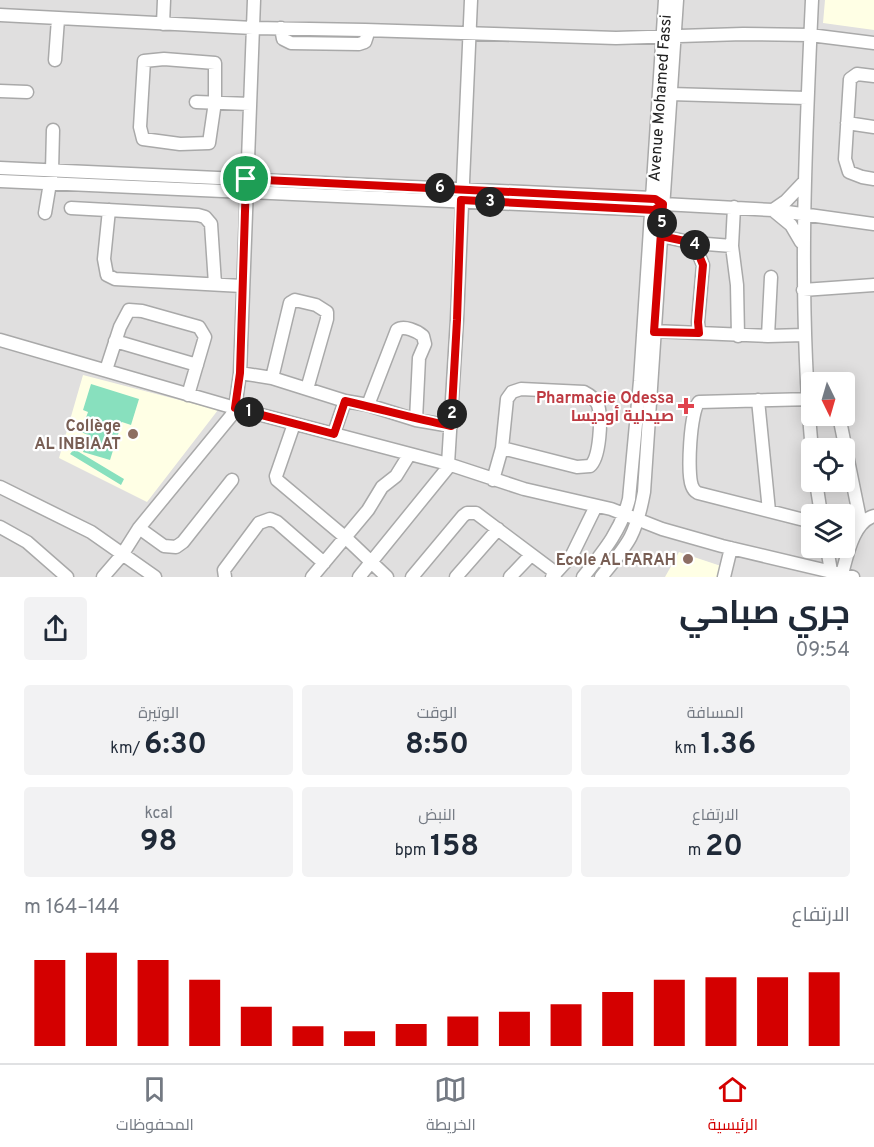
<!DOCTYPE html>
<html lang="ar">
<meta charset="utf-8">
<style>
:root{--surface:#fff;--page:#f2f2f3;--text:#1f2937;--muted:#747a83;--line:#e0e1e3;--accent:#d40000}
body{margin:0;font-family:Overpass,Cairo,sans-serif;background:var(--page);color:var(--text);direction:rtl;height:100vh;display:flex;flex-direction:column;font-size:22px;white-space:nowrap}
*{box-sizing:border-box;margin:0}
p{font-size:20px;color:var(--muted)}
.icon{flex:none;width:33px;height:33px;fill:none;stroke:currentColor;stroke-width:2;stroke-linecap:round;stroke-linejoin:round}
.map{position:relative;height:577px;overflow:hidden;direction:ltr}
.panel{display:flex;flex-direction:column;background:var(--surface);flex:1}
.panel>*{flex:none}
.needle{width:39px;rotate:175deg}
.controls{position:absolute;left:801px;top:372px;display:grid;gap:12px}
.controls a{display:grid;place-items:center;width:54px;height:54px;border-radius:6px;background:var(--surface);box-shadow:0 3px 15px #0003;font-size:30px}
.pin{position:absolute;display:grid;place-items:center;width:51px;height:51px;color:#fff;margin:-26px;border:3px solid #fff;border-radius:50%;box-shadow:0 2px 6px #0007}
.km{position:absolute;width:30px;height:30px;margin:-15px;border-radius:50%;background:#222;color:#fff;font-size:16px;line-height:30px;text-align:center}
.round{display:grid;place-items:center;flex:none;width:63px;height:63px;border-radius:6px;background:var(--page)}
.head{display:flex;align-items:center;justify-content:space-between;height:102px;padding:0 24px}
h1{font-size:33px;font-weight:700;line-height:45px}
.metrics{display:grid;grid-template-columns:repeat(3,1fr);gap:9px;height:102px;padding:6px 24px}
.metrics div{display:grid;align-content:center;border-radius:6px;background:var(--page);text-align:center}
.metrics b{font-size:30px;font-weight:700}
.metrics small{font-size:16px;font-weight:400}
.metrics p{font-size:16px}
.chart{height:168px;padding:12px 24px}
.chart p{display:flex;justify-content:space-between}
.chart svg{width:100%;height:108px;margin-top:6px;stroke:var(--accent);stroke-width:6}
.dock{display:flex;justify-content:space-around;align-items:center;height:84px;border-top:2px solid var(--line);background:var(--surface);font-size:16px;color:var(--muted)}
.dock a{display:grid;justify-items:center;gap:3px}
.dock .selected{color:var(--accent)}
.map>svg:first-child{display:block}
</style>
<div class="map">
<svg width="874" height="577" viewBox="0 0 874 577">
<rect width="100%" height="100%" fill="#f2efe9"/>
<path fill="#e0dfdf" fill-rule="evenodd" d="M 0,0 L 874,0 L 874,577 L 0,577 ZM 812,382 L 844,382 L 844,416 L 812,416 ZM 812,448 L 844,448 L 844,482 L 812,482 ZM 812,514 L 844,514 L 844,548 L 812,548 Z"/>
<path fill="#ffffe5" d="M 825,0 L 874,0 L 874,30 L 823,23 Z
M 83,375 L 218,410 L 147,502 L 59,458 Z
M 679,552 L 721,566 L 717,577 L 665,577 Z"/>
<path fill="#88e0be" d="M 91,384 L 139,399 L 131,425 L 122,422 L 110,460 L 83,452 L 88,435 L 81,432 L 88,412 L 83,410 Z
M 74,449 L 124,479 L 121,485 L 70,454 Z"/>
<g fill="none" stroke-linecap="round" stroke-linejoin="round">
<defs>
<path id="minor" d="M 0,15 L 253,28 L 365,30 L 367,36 L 365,42 L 359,44 L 291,43 L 283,39 L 281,28
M 163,24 L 164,0
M 365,30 L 616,38 L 743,34 L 810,35 L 874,43
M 164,59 L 215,63 L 215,102 L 209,143 L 180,144 L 143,139 L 140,127 L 144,61 Z
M 55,60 L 58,19
M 874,76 L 857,74 L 850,79 L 845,159 L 849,172 L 862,177 L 874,179
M 0,91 L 27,92
M 670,94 L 807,98
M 196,102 L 250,104
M 847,123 L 874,127
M 0,168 L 652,198 L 663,204 L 773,210 L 874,224
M 0,181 L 652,210 L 659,208 L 663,204
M 734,207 L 732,246 L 737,285 L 738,336
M 71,208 L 198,215 L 205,217 L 211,224 L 215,284
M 109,210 L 104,259 L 107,275 L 115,279 L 242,286
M 773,210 L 786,201 L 804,182
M 774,211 L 791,225 L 801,242
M 45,213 L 52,171 L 53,130
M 661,236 L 694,243 L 703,265 L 698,322 L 699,333 L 768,336 L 771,277
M 694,243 L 732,246
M 803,290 L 874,285
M 654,331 L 699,333
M 768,336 L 804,335
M 0,340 L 235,408 L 448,464 L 524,489 L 611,509 L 662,529 L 722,546 L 853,577
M 115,341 L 197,365
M 106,370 L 120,327 L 129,310 L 142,311 L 199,327 L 205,337 L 188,395
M 240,373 L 272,378 L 345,401
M 272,378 L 290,303 L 295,300 L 316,305 L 327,312 L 327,319 L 307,389
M 812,399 L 699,402 C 690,411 687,474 692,486 C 694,491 695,491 698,493 L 812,522
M 758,400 L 769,511
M 368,405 L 397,330 C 404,325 417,331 423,336 L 425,344 L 419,358 L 416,420
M 839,416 L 861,524
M 294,424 L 276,476 L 277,480 L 346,538 L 387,577
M 334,433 L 345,401 L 368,405 L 416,420 L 451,426
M 812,451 C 798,300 805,151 812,0
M 448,464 L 457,319 L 471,0
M 493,480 L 502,448 L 507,399 L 512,392 L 521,389 L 584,392 C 590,395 595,399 598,405 C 602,418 600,458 590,466 L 577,467 L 502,448
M 816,482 L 821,514
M 0,487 L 91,532 L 155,577
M 0,527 L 27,542 L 67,577
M 139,528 L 164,546 L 176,547 L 183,542 L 232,480
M 827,548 L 832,577
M 842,574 C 847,556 853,522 874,516
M 103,577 L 122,555 L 139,528 L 231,416 L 235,408 L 240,373 L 254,0
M 225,577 L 224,570 L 259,523 L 270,519 L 277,522 L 324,563
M 312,577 L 368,510 L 382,487 L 396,476 L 409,455
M 359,577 L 450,465
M 412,577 L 463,516 L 467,513 L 476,513 L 556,573
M 456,577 L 498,529
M 510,577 L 531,555
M 552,577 L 572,555 L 596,506
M 583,577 C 603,552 621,531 629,499 L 640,381 L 665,0
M 601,577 C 628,544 636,536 644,492 L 677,0
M 724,577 L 731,548"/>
</defs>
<use href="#minor" stroke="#a9a9a9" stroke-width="15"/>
<use href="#minor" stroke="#fff" stroke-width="12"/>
</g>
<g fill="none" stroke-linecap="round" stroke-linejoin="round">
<defs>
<path id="route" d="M 246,179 L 240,373 L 235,408 L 334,434 L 345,401 C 380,409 415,419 451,426 L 457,320 L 461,200 L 654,210 L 663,204 L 661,236 L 694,243 L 703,265 L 698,322 L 699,333 L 654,332 L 663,204 L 655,199 L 246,179"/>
</defs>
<use href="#route" stroke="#fff" stroke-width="12"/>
<use href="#route" stroke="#d40000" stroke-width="8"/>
</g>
<path fill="#e0444e" stroke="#fff" stroke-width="2" d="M683 397h6v6h6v6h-6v6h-6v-6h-6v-6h6z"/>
<g fill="#8d6e63" stroke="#fff" stroke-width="2">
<circle cx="133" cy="434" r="6"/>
<circle cx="688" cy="559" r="6"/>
</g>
<g text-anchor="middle" stroke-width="4.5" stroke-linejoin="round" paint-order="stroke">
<g font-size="16" fill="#222" stroke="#fff">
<text transform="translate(659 98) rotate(-86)" y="6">Avenue Mohamed Fassi</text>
</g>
<g font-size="16" font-weight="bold" fill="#be3a42" stroke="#fff" text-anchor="end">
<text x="674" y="403">Pharmacie Odessa<tspan x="674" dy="18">صيدلية أوديسا</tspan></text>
</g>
<g font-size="16" font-weight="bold" fill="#785e54" stroke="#fff" text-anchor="end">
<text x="121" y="431">Collège<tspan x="121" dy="18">AL INBIAAT</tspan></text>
<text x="676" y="565">Ecole AL FARAH</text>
</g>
</g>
</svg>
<div class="controls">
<a><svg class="needle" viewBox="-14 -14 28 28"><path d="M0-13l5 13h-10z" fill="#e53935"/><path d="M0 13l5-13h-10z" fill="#747a83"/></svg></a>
<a><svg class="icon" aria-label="locate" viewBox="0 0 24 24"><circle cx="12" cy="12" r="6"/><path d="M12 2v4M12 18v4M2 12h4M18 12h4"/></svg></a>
<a><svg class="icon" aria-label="layers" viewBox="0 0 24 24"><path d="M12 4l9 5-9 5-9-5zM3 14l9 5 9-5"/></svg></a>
</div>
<div class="pin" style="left:246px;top:179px;background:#1e9e55"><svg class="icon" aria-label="arrive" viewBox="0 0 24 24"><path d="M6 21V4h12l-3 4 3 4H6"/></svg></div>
<b class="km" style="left:249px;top:412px">1</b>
<b class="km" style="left:452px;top:414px">2</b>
<b class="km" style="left:490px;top:202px">3</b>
<b class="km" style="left:695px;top:245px">4</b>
<b class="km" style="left:662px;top:223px">5</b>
<b class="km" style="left:440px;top:188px">6</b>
</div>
<section class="panel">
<div class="head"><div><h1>جري صباحي</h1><p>09:54</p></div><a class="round"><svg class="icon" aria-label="share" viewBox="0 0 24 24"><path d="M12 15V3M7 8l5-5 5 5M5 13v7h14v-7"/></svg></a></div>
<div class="metrics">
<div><p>المسافة</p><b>1.36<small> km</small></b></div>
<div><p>الوقت</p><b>8:50</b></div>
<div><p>الوتيرة</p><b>6:30<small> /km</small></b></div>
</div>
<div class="metrics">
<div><p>الارتفاع</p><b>20<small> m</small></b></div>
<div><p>النبض</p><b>158<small> bpm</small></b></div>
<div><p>kcal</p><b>98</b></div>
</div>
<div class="chart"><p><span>الارتفاع</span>144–164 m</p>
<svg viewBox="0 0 160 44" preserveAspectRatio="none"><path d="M5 44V9M15 44V6M25 44V9M35 44V17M45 44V28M55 44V36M65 44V38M75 44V35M85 44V32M95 44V30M105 44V27M115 44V22M125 44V17M135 44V16M145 44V16M155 44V14"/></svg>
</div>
</section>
<nav class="dock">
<a class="selected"><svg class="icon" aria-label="home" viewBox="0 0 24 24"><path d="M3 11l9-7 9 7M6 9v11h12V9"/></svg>الرئيسية</a>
<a><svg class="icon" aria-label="map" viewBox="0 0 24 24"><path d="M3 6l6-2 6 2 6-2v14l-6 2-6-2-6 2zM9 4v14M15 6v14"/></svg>الخريطة</a>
<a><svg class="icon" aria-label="saved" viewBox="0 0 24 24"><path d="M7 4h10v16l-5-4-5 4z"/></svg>المحفوظات</a>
</nav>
